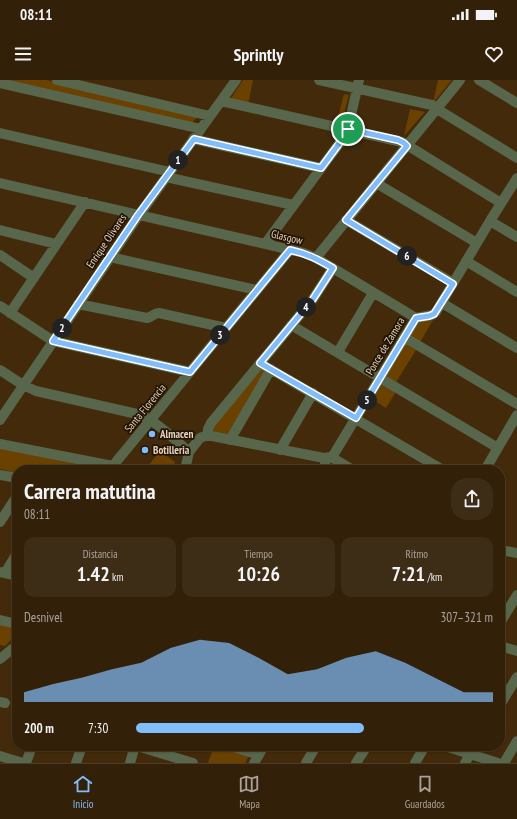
<!DOCTYPE html>
<html lang="es">
<meta charset="utf-8">
<style>
:root{--surface:#322008;--page:#3d2d16;--text:#f1f3f6;--muted:#a8a39c;--line:#4d3e29;--accent:#81bdfa}
body{margin:0;font-family:"PT Sans Narrow",sans-serif;background:var(--page);color:var(--text);height:100vh;display:flex;flex-direction:column;font-size:15px;white-space:nowrap}
*{box-sizing:border-box;margin:0}
p{font-size:13px;color:var(--muted)}
.icon{flex:none;width:22px;height:22px;fill:none;stroke:currentColor;stroke-width:2;stroke-linecap:round;stroke-linejoin:round}
.map{position:relative;flex:1;overflow:hidden}
.sheet{position:absolute;left:12px;top:385px;width:493px;height:286px;display:flex;flex-direction:column;background:var(--surface);border-radius:16px;box-shadow:0 1px 3px #0004,0 0 0 1px var(--line)}
.sheet>*{flex:none}
.pin{position:absolute;display:grid;place-items:center;width:34px;height:34px;color:#fff;margin:-17px;border:2px solid #fff;border-radius:50%;box-shadow:0 1px 4px #0007}
.km{position:absolute;width:20px;height:20px;margin:-10px;border-radius:50%;background:#222;color:#fff;font-size:11px;line-height:20px;text-align:center}
.round{display:grid;place-items:center;flex:none;width:42px;height:42px;border-radius:16px;background:var(--page)}
.headline{display:flex;align-items:center;justify-content:space-between;height:68px;padding:0 12px}
h1{font-size:22px;font-weight:700;line-height:30px}
.stats{display:grid;grid-template-columns:repeat(3,1fr);gap:6px;height:68px;padding:4px 12px}
.stats div{display:grid;align-content:center;border-radius:10px;background:var(--page);text-align:center}
.stats b{font-size:20px;font-weight:700}
.stats small{font-size:11px;font-weight:400}
.stats p{font-size:11px}
.chart{height:112px;padding:8px 12px}
.chart p{display:flex;justify-content:space-between}
.chart svg{width:100%;height:72px;margin-top:4px;fill:var(--accent);opacity:.7}
ul{padding:0 12px;list-style:none;font-size:13px}
li{display:grid;grid-template-columns:64px 48px 1fr;align-items:center;height:30px}
li i{height:10px;border-radius:5px;background:var(--accent)}
.status{display:flex;justify-content:space-between;align-items:center;height:28px;padding:0 20px;background:var(--surface);direction:ltr}
.status svg{height:11px;fill:currentColor}
header{display:flex;justify-content:space-between;align-items:center;height:52px;padding:0 12px;background:var(--surface);font-size:18px;font-weight:700}
.tab-bar{display:flex;justify-content:space-around;align-items:center;height:56px;border-top:1px solid var(--line);background:var(--surface);font-size:11px;color:var(--muted)}
.tab-bar a{display:grid;justify-items:center;gap:2px}
.tab-bar .current{color:var(--accent)}
.map>svg:first-child{display:block}
</style>
<div class="status"><b>08:11</b><svg viewBox="0 0 49 12"><path d="M0 12V9h3v3zM5 12V6h3v6zM10 12V3h3v9zM15 12V0h3v12zM26 1h20v11H26zM47 4h2v5h-2z"/></svg></div>
<header><svg class="icon" aria-label="menu" viewBox="0 0 24 24"><path d="M4 6h16M4 12h16M4 18h16"/></svg>Sprintly<svg class="icon" aria-label="heart" viewBox="0 0 24 24"><path d="M12 20l-8-8c-3-5 5-10 8-4 3-6 11-1 8 4z"/></svg></header>
<div class="map">
<svg width="517" height="683" viewBox="0 0 517 683">
<rect width="100%" height="100%" fill="#422a0a"/>
<path fill="#6a4100" d="M 8,0 L 47,0 L 199,35 L 192,43 Z
M 243,0 L 253,0 L 248,25 L 229,21 Z
M 438,0 L 452,0 L 433,23 Z
M 344,14 L 349,15 L 341,45 L 336,44 Z
M 410,29 L 425,32 L 404,56 Z
M 433,240 L 419,264 L 408,256 L 417,242 Z
M 405,263 L 416,270 L 395,304 L 385,297 Z
M 262,288 L 267,291 L 230,354 L 212,351 L 212,348 Z
M 381,304 L 396,312 L 386,328 L 372,319 Z
M 0,368 L 97,388 L 78,390 L 17,390 L 17,393 L 0,389 Z
M 160,371 L 175,382 L 173,390 L 145,390 Z
M 0,544 L 17,549 L 17,554 L 5,566 L 0,565 Z
M 214,666 L 221,666 L 250,674 L 245,683 L 208,683 Z"/>
<g fill="none" stroke-linecap="round" stroke-linejoin="round">
<path stroke="#58664b" stroke-width="10" d="M 57,0 L 210,36
M 319,0 L 432,25 L 437,29 L 517,78
M 479,0 L 517,23
M 0,3 L 201,49
M 221,21 L 402,62 L 501,123
M 0,53 L 170,92
M 193,59 L 321,88
M 166,97 L 293,125
M 0,103 L 304,173 L 316,178 L 416,238
M 376,103 L 477,163
M 346,140 L 453,203
M 490,141 L 517,157
M 0,150 L 56,164
M 265,164 L 347,53 L 359,0
M 0,175 L 34,198
M 110,177 L 257,210
M 316,178 L 460,0
M 466,181 L 517,212
M 442,223 L 517,268
M 78,224 L 147,238 C 152,237 154,233 159,233 L 226,248
M 0,226 L 53,261 L 190,292
M 10,233 L 85,122
M 291,245 L 498,368
M 404,257 L 517,324
M 338,272 L 373,213
M 260,283 L 443,390
M 0,290 L 23,305 L 36,311 L 137,334 C 156,340 174,359 189,372
M 0,340 L 139,135 L 236,0
M 208,356 L 208,349 L 211,343 L 313,219 L 333,188
M 230,360 L 271,289
M 0,364 L 113,386
M 280,370 L 313,313
M 331,377 L 334,374 L 416,238 L 432,235 L 436,232 L 490,141 L 517,98
M 331,377 L 353,390
M 112,390 L 116,382 L 290,170
M 185,390 L 189,372 L 200,358 L 205,356 L 212,356 L 324,378 L 331,377
M 324,390 L 326,379
M 485,390 L 517,335
M 0,395 L 17,398
M 0,442 L 17,416
M 500,470 L 517,473
M 0,492 L 17,496
M 5,493 L 17,473
M 0,540 L 17,544
M 500,543 L 517,515
M 500,566 L 517,571
M 0,579 L 17,565
M 0,622 L 5,623
M 500,625 L 517,597
M 137,666 L 193,683
M 230,666 L 259,675
M 445,666 L 498,683
M 0,676 L 23,683
M 26,683 L 32,666
M 76,683 L 82,666
M 130,683 L 135,666
M 254,683 L 264,666
M 306,683 L 316,666
M 356,683 L 367,666
M 415,683 L 425,666
M 465,683 L 475,666
M 504,683 L 517,661"/>
</g>
<g fill="none" stroke-linecap="round" stroke-linejoin="round">
<defs>
<path id="route" d="M 348,49 L 398,60 L 404,63 L 407,66 L 346,140 L 453,204 L 434,234 L 429,236 L 416,238 L 356,338 L 260,283 L 313,219 L 333,188 C 317,179 308,174 290,170 L 190,292 L 53,261 L 138,135 L 194,59 L 321,88 L 347,53 Z"/>
</defs>
<use href="#route" stroke="#fff" stroke-width="8"/>
<use href="#route" stroke="#81bdfa" stroke-width="5"/>
</g>
<g fill="#81bdfa" stroke="#221405" stroke-width="1.5">
<circle cx="152" cy="354" r="4"/>
<circle cx="145" cy="370" r="4"/>
</g>
<g text-anchor="middle" stroke-width="3.5" stroke-linejoin="round" paint-order="stroke">
<g font-size="11" fill="#e6d2bd" stroke="#221405">
<text transform="translate(287 157) rotate(13)" y="4">Glasgow</text>
<text transform="translate(106 161) rotate(-56)" y="4">Enrique Olivares</text>
<text transform="translate(385 266) rotate(-59)" y="4">Ponce de Zamora</text>
<text transform="translate(145 328) rotate(-51)" y="4">Santa Florencia</text>
</g>
<g font-size="11" font-weight="bold" fill="#e6d2bd" stroke="#221405" text-anchor="start">
<text x="160" y="358">Almacen</text>
<text x="153" y="374">Botilleria</text>
</g>
</g>
</svg>
<div class="pin" style="left:348px;top:49px;background:#1e9e55"><svg class="icon" aria-label="arrive" viewBox="0 0 24 24"><path d="M6 21V4h12l-3 4 3 4H6"/></svg></div>
<b class="km" style="left:178px;top:80px">1</b>
<b class="km" style="left:62px;top:248px">2</b>
<b class="km" style="left:220px;top:255px">3</b>
<b class="km" style="left:306px;top:227px">4</b>
<b class="km" style="left:367px;top:320px">5</b>
<b class="km" style="left:407px;top:176px">6</b>
<section class="sheet">
<div class="headline"><div><h1>Carrera matutina</h1><p>08:11</p></div><a class="round"><svg class="icon" aria-label="share" viewBox="0 0 24 24"><path d="M12 15V3M7 8l5-5 5 5M5 13v7h14v-7"/></svg></a></div>
<div class="stats">
<div><p>Distancia</p><b>1.42<small> km</small></b></div>
<div><p>Tiempo</p><b>10:26</b></div>
<div><p>Ritmo</p><b>7:21<small> /km</small></b></div>
</div>
<div class="chart"><p><span>Desnivel</span>307–321 m</p>
<svg viewBox="0 0 160 44" preserveAspectRatio="none"><path d="M0 44V38L10 33L20 29L30 24L40 20L50 11L60 6L70 8L80 17L90 27L100 24L110 17L120 13L130 20L140 29L150 38L160 38V44z"/></svg>
</div>
<ul>
<li><b>200 m</b>7:30<i style="width:64%"></i></li>
</ul>
</section>
</div>
<nav class="tab-bar">
<a class="current"><svg class="icon" aria-label="home" viewBox="0 0 24 24"><path d="M3 11l9-7 9 7M6 9v11h12V9"/></svg>Inicio</a>
<a><svg class="icon" aria-label="map" viewBox="0 0 24 24"><path d="M3 6l6-2 6 2 6-2v14l-6 2-6-2-6 2zM9 4v14M15 6v14"/></svg>Mapa</a>
<a><svg class="icon" aria-label="saved" viewBox="0 0 24 24"><path d="M7 4h10v16l-5-4-5 4z"/></svg>Guardados</a>
</nav>
